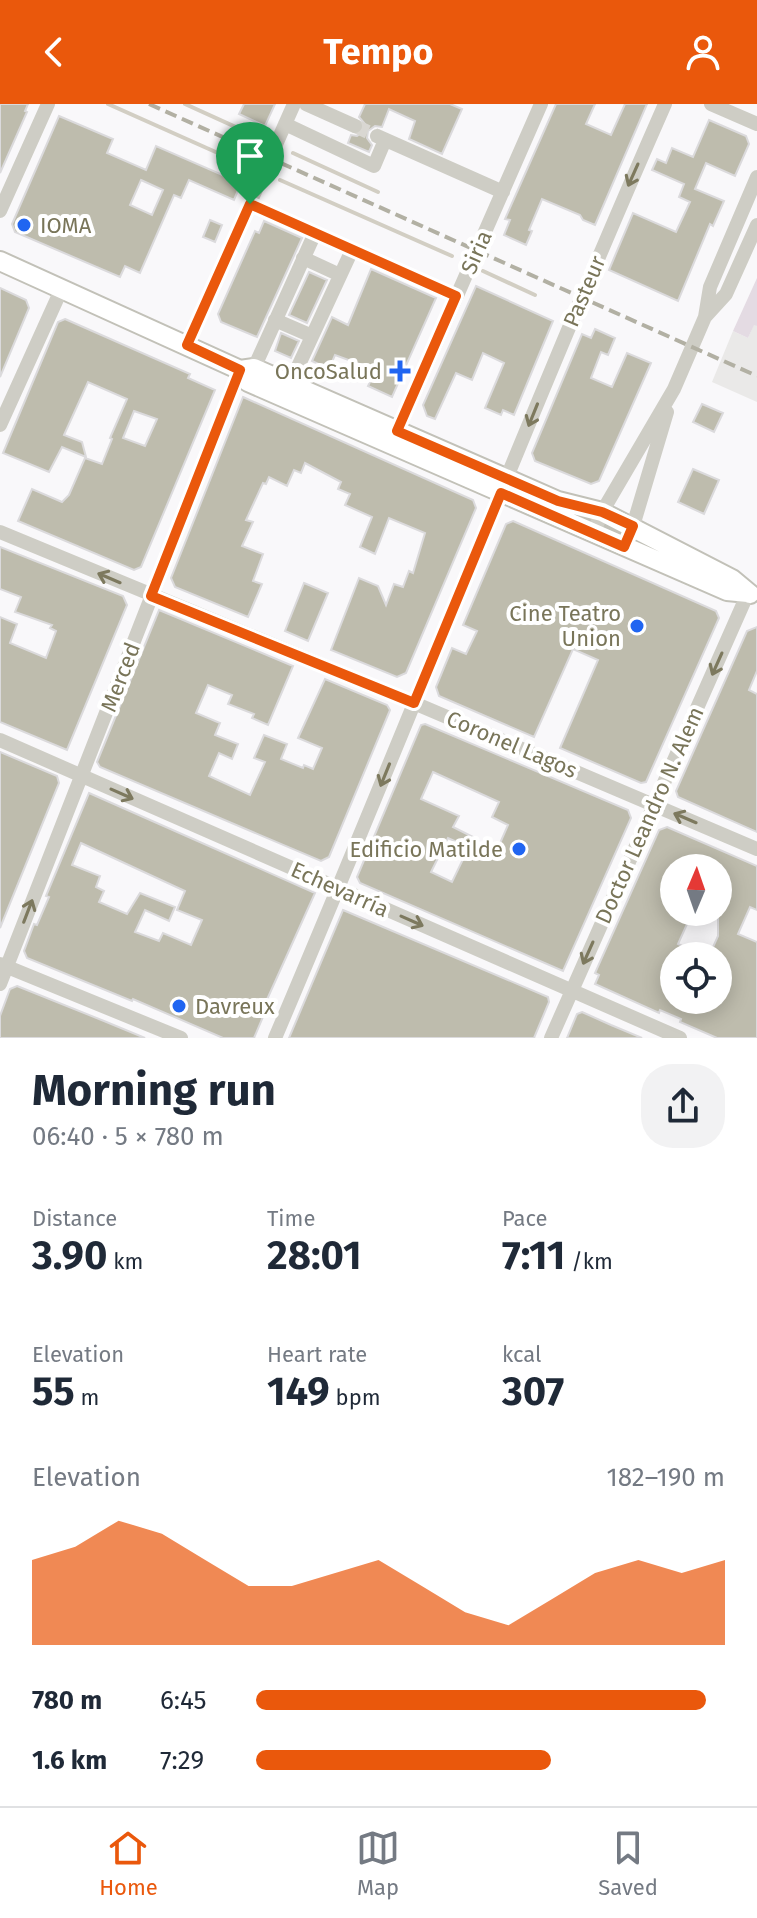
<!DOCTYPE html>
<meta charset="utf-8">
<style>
:root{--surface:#fff;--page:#f2f2f3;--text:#1f2937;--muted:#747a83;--line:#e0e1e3;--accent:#ea580c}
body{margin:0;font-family:"Fira Sans",sans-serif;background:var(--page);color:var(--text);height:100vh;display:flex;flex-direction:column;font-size:30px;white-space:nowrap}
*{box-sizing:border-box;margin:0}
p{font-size:26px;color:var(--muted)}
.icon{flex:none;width:44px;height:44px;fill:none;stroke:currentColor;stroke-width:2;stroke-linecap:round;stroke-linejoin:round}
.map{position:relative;height:934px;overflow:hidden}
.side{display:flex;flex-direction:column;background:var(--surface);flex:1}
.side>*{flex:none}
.needle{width:52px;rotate:2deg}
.buttons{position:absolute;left:660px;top:750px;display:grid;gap:16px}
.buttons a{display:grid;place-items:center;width:72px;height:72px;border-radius:50%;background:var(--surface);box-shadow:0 4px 20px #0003;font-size:40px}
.pin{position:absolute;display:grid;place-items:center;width:68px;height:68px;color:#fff;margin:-82px -34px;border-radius:50% 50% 50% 0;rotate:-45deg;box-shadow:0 0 8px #0007}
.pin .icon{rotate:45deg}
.round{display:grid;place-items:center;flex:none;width:84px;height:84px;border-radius:32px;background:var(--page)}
.overview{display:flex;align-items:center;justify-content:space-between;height:136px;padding:0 32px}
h1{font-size:44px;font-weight:700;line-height:60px}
.stats{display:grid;grid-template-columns:repeat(3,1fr);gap:12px;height:136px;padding:8px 32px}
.stats div{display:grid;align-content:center}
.stats b{font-size:40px;font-weight:700}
.stats small{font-size:22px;font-weight:400}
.stats p{font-size:22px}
.chart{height:224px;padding:16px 32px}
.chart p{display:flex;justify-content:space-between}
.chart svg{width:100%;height:144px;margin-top:8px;fill:var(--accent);opacity:.7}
ul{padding:0 32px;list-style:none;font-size:26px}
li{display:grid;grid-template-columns:128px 96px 1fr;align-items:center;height:60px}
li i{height:20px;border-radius:10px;background:var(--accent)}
header{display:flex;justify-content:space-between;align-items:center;height:104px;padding:0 32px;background:var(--accent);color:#fff;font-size:36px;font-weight:700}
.menu{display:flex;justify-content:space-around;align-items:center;height:112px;border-top:2px solid var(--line);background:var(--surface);font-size:22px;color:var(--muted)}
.menu a{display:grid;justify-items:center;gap:4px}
.menu .active{color:var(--accent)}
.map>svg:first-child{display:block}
</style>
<header><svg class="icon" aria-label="back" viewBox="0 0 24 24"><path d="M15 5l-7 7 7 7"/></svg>Tempo<svg class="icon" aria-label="person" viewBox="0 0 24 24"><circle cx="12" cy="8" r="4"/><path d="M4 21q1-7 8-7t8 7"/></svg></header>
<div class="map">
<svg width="757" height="934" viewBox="0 0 757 934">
<rect width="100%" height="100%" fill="#f9f8fa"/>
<path fill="#eae9e8" d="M 754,220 L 757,222 L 757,298 L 712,278 L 733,227 L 748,234 Z"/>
<path fill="#e4dbe3" d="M 757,174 L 757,222 L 754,221 L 748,234 L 733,227 Z"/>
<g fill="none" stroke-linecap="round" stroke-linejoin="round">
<path stroke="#d2cec3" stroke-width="4" d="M 108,0 L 247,62
M 185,0 L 260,34
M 293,49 L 378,88
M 280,76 L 452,152
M 483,167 L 535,191"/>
</g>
<path fill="#bebcad" stroke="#dbdadc" stroke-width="2" fill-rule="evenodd" d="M 0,0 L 28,0 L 25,7 L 27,8 L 0,69 Z
M 244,0 L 275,0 L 265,22 L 239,10 Z
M 365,0 L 450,0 L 462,5 L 442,50 L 409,35 L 415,17 L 389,5 L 382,23 L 375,22 L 368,27 L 367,34 L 372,41 L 369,48 L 348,39 L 351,31 L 357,32 L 364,27 L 365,20 L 359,13 Z
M 556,0 L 595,0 L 586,20 L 611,31 L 625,0 L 647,0 L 595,121 L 583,116 L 580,111 L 542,95 L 529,126 L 532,127 L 526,141 L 504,131 L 510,116 L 505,115 Z
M 59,12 L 113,35 L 107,49 L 146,66 L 156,42 L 241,79 L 234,96 L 189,76 L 181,94 L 174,91 L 140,169 L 125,162 L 120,173 L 15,128 L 12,120 ZM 141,76 L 163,86 L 152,111 L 130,101 Z
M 709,16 L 746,32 L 749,40 L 735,72 L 706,59 L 695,85 L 724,97 L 713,122 L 710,120 L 678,197 L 609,166 L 633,109 L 676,128 L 690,98 L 679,93 L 684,80 L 652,66 L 657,55 L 666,59 L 672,44 L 693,53 Z
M 210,116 L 222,121 L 215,138 L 203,133 Z
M 264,117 L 302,134 L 257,233 L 221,218 L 218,210 L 255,127 L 259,129 Z
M 371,165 L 436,194 L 392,293 L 368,282 L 376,266 L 335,251 L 329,265 L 312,257 L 332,213 L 348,221 Z
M 309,168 L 327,176 L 307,219 L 289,211 Z
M 476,182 L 553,217 L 514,311 L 503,306 L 501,311 L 485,304 L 504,259 L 483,249 L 472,276 L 456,269 L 435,315 L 427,312 L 423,301 Z
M 0,184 L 26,196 L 29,204 L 0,273 Z
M 65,215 L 190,270 L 188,274 L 215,286 L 141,463 L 134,466 L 18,417 L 32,385 L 62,398 L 69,391 L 85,354 L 102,360 L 112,335 L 110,334 L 127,295 L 88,278 L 64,331 L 82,338 L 86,353 L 62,343 L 49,368 L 3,349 L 58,218 ZM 134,307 L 157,315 L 145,342 L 123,334 Z
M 595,225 L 615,234 L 608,251 L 601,248 L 591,274 L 612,283 L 627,249 L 651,259 L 599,377 L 591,380 L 535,357 L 532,349 L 582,230 L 591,234 Z
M 281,229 L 299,237 L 291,254 L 275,247 Z
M 243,293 L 473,396 L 476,404 L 406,569 L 397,573 L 331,546 L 359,474 L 378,482 L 386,501 L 394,480 L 403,483 L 409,467 L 413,469 L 425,429 L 389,414 L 375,450 L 360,443 L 372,413 L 345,401 L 350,390 L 338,385 L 341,378 L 305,359 L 301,369 L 294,366 L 287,382 L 269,373 L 266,380 L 263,379 L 246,416 L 253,418 L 242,442 L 263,450 L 253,477 L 262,480 L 248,513 L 175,483 L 171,474 Z
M 702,300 L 723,309 L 714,328 L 693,318 Z
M 693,365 L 719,376 L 704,410 L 678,398 Z
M 513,417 L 716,507 L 719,514 L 646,678 L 641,679 L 560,644 L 598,556 L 573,545 L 534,633 L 439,592 L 436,583 L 452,544 L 466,550 L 477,527 L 463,521 L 506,420 Z
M 0,443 L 123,492 L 127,501 L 67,646 L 0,618 L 0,513 L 17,520 L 10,539 L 46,554 L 56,527 L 50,524 L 52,521 L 15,508 L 21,493 L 0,485 Z
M 304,479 L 328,489 L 308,537 L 285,527 Z
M 159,506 L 293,562 L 268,621 L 252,614 L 254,610 L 228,600 L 232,591 L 208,581 L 196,609 L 220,619 L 215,631 L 238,640 L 232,655 L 219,649 L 209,672 L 250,691 L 265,658 L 254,654 L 264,631 L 287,640 L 281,655 L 303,664 L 304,661 L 313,665 L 322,644 L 298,634 L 325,575 L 387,601 L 390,606 L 329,753 L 321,757 L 100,663 L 97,658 Z
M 757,523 L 757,567 L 749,586 L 757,590 L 757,728 L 678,693 L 676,687 L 747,527 Z
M 425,620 L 628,706 L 631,714 L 563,867 L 360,779 L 357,773 L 421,621 ZM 433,668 L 499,698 L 492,713 L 508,721 L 494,753 L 465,751 L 452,778 L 431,768 L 448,734 L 468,743 L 473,733 L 453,723 L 459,712 L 421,695 Z
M 0,648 L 57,672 L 59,679 L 0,824 Z
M 89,689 L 315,789 L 265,900 L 268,901 L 254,934 L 223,934 L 133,895 L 132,897 L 27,854 L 24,847 L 34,820 L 37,821 L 49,793 L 46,792 ZM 81,739 L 185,787 L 177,806 L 202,816 L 191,841 L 163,829 L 159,837 L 135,828 L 145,806 L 169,817 L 175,803 L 140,789 L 127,810 L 99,798 L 104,787 L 96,783 L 100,772 L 72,761 Z
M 667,723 L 757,762 L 757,806 L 750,803 L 738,830 L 757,838 L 757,934 L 717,934 L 680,918 L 681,915 L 660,906 L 659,909 L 595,880 L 599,871 L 595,869 L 659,726 ZM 674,764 L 718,764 L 718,832 L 709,852 L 718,852 L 718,896 L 674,896 L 674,852 L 705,852 L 678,840 L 688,818 L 681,816 L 684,808 L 674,808 Z
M 343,806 L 548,893 L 549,898 L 534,934 L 289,934 Z
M 17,882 L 104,917 L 145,934 L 0,934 L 0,912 L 10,885 Z
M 582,908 L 611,921 L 642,934 L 567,934 L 577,910 Z"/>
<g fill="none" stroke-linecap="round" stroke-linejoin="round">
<path stroke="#d9d7d2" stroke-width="14" stroke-dasharray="14 7" stroke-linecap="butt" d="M 355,22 L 377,32"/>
<defs>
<path id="major" d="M 0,157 L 240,266 L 248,278 L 727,487 L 748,489
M 240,266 L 254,264 L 558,397 L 602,408 L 732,475 L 750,490"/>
</defs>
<use href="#major" stroke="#c2c1b8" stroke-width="22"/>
<path stroke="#cecdc5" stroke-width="14" d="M 306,0 L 355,22
M 711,0 L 757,20
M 285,20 L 374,62 L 385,36
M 377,32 L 503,88
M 250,100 L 456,192
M 0,107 L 48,0
M 303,154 L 340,171
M 705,213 L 726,190 L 757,121
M 275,216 L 312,232
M 187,241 L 294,0
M 254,264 L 315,129
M 290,280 L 352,146
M 0,321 L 62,184
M 395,333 L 541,0
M 0,428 L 414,599 L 757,745
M 593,430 L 602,408 L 674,285 L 705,213 L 710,183 L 757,73
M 624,443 L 633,422 L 667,308
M 0,636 L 680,934
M 0,860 L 181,934
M 0,880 L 240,266
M 275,934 C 407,624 529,309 665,0
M 551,934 L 748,489"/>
<use href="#major" stroke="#fff" stroke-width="18"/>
<path stroke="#b2b0a3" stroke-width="4" stroke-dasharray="12 6" stroke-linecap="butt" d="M 149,0 L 757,272"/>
</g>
<defs><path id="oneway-shaft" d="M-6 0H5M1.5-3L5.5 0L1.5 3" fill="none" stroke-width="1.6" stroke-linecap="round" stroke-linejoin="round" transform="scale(2)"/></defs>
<g stroke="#7d795e">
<use href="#oneway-shaft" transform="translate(633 71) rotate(114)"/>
<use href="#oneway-shaft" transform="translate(533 311) rotate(112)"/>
<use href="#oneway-shaft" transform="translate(109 474) rotate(-157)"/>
<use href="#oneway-shaft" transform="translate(717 560) rotate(114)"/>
<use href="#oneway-shaft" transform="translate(385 671) rotate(112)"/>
<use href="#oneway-shaft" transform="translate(122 690) rotate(24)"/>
<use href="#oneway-shaft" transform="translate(685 714) rotate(-157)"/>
<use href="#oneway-shaft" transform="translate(28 807) rotate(-69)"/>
<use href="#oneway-shaft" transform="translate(412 817) rotate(24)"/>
<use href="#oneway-shaft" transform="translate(588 849) rotate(114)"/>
</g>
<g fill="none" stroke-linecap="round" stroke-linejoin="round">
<defs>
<path id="route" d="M 250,100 L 456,192 L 397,327 L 558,397 L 602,408 L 633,422 L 624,443 L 501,389 L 414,599 L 151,492 L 240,266 L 187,241 Z"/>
</defs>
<use href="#route" stroke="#fff" stroke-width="16"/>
<use href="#route" stroke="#ea580c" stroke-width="10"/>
</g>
<g fill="#2065f1" stroke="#fff" stroke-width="3">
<circle cx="24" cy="121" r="8"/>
<path d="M396 255h8v8h8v8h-8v8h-8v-8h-8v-8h8z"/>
<circle cx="637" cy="522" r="8"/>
<circle cx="519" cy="745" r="8"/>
<circle cx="179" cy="902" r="8"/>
</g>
<g text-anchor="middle" stroke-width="8" stroke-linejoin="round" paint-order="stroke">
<g font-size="22" fill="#797559" stroke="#fff" text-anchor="end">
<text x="40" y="129" text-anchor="start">IOMA</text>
<text x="382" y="275">OncoSalud</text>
<text x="621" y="517">Cine Teatro<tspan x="621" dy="25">Union</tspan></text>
<text x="503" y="753">Edificio Matilde</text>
<text x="195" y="910" text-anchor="start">Davreux</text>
</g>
<g font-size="22" fill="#797559" stroke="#fff">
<text transform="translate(476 148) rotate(-66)" y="8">Siria</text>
<text transform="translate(584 187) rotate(-67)" y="8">Pasteur</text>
<text transform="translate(120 573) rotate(-69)" y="8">Merced</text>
<text transform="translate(512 640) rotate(23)" y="8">Coronel Lagos</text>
<text transform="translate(649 711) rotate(-66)" y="8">Doctor Leandro N. Alem</text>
<text transform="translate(340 785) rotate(24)" y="8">Echevarría</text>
</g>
</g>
</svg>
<div class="buttons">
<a><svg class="needle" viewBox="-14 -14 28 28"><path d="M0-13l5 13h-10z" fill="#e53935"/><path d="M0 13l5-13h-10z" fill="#747a83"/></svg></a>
<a><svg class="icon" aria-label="locate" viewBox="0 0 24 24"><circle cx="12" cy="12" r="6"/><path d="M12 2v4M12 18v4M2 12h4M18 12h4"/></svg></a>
</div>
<div class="pin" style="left:250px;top:100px;background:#1e9e55"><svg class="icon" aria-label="arrive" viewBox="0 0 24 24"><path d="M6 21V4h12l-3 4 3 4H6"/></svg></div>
</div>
<section class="side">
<div class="overview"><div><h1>Morning run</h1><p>06:40 · 5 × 780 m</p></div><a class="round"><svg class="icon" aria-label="share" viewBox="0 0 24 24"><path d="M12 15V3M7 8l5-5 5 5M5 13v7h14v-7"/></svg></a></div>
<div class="stats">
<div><p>Distance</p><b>3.90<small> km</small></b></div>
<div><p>Time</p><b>28:01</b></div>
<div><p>Pace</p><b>7:11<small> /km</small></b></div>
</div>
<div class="stats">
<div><p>Elevation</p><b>55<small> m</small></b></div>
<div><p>Heart rate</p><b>149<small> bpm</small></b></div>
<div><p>kcal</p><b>307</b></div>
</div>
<div class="chart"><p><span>Elevation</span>182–190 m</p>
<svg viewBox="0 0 160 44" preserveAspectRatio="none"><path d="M0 44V18L10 14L20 6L30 10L40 18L50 26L60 26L70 22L80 18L90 26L100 34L110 38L120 30L130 22L140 18L150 22L160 18V44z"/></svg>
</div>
<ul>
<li><b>780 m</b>6:45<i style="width:96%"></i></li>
<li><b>1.6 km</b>7:29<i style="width:63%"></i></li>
</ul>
</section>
<nav class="menu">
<a class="active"><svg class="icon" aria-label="home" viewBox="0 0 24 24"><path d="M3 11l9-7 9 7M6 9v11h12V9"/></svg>Home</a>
<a><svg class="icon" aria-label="map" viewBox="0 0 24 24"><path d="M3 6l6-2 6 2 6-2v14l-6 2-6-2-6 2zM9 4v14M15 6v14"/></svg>Map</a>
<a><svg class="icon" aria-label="saved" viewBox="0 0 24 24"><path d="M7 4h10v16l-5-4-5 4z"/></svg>Saved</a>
</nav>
